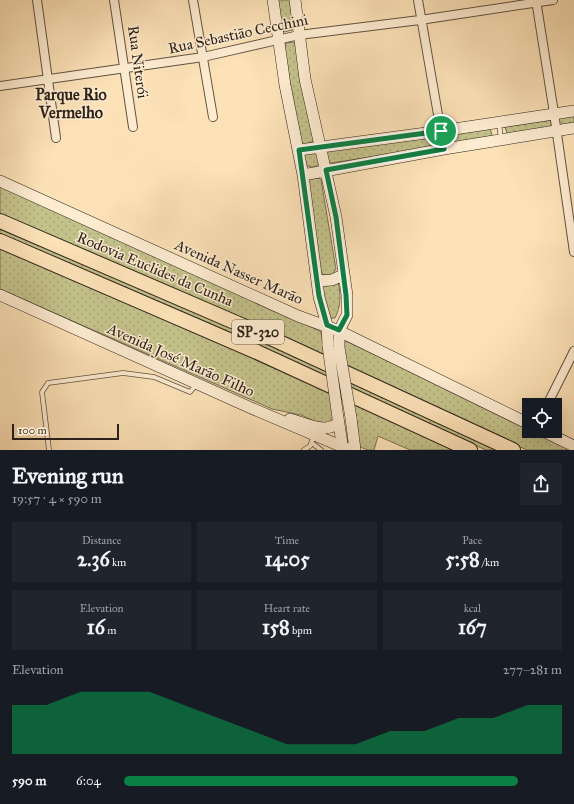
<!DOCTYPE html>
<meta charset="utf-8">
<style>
:root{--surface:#171b24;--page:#20242c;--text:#f1f3f6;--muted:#9ea1a6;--accent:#0b8043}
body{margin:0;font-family:"IM FELL Great Primer",serif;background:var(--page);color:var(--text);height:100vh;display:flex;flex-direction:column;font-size:15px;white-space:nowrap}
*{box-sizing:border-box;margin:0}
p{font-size:13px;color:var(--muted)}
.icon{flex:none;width:22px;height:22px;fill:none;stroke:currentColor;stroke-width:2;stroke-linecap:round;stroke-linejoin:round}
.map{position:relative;height:450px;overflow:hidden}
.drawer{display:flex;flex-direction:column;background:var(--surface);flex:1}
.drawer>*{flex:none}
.fabs{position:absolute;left:522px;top:398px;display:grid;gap:8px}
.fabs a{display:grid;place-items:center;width:40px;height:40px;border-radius:0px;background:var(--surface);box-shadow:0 4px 16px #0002;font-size:20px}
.scale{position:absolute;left:12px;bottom:10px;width:107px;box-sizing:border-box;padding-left:4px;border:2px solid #2c2219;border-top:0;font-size:11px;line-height:14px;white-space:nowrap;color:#2c2219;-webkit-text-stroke:3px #feecd1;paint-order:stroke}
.pin{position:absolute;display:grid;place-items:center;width:34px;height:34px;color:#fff;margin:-17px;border:2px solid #fff;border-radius:50%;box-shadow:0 1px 4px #0007}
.round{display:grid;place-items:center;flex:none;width:42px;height:42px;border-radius:0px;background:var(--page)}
.head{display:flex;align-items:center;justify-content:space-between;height:68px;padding:0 12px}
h1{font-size:22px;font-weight:800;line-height:30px}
.figures{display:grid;grid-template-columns:repeat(3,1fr);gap:6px;height:68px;padding:4px 12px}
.figures div{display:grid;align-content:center;border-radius:0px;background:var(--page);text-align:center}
.figures b{font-size:20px;font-weight:800}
.figures small{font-size:11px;font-weight:400}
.figures p{font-size:11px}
.chart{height:112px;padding:8px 12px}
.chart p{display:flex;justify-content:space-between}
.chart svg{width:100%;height:72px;margin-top:4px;fill:var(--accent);opacity:.7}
ul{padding:0 12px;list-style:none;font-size:13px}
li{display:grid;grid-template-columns:64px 48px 1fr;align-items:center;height:30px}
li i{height:10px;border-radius:5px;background:var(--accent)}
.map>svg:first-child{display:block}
</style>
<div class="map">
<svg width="574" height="450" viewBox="0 0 574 450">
<defs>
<pattern id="grass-dots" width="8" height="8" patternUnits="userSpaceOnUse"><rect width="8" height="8" fill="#c4c28b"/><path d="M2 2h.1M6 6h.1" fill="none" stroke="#a9a677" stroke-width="1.8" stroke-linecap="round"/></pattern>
</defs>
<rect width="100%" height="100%" fill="#fde2b8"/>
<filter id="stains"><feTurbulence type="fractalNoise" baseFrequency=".005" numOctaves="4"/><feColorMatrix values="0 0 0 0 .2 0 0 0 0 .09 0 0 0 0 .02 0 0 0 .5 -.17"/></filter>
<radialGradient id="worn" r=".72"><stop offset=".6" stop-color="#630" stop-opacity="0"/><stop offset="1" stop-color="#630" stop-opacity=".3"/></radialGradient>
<path fill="url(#grass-dots)" stroke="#787252" d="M 277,0 L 292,0 L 295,26 L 292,30 L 284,32 L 281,29 Z
M 293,42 L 296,44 L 315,138 L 312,142 L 304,144 L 300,140 L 283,47 L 286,43 Z
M 574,113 L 574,125 L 559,125 L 558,119 L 561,115 Z
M 552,120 L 553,125 L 550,129 L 508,136 L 505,127 Z
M 485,127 L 490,129 L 492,134 L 489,138 L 449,145 L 446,143 L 445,137 L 447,133 Z
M 436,136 L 438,142 L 435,147 L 331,163 L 328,161 L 327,154 L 330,150 Z
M304 159a8 8 0 1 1 16 0a8 8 0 1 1-16 0Z
M 319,178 L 321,180 L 336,269 L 332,275 L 323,275 L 321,271 L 307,183 L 311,179 Z
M 0,185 L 320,331 L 323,338 L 326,359 L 0,217 Z
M 0,224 L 328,366 L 329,378 L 0,236 Z
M 0,248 L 331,393 L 333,419 L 327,423 L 319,423 L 301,415 L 272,409 L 0,289 Z
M 338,282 C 341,294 341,307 335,318 L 331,318 L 326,312 L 322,286 Z
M 343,342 L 348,342 L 529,428 L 529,431 L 534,431 L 572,450 L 527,450 L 347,369 Z
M 349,377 L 507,450 L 486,450 L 350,389 Z
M 352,401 L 458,450 L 410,450 L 378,436 L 374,450 L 368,450 L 360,447 Z"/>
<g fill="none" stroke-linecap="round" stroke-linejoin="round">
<defs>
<path id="lane" d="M 499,123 L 501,139
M 312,443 L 321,450
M 49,450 L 42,392 L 48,383 L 123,373 L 154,377 L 190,392 L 197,384
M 304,450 L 310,446 L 314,436"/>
<path id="street" d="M 37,0 L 56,138
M 114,0 L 133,127
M 193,0 L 213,117
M 418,0 L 444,149
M 536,0 L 554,113 L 574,252
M 0,86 L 203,57 L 299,35 L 420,20 L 553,0
M 547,405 L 574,351"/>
<path id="secondary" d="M 273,0 L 285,85 L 303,175 L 319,297 L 327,325 L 328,346
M 295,0 L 305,79 L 336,217 L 347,295 L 347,315 L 339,331 L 339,348
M 299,150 L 441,131 L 574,111
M 303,175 L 444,149 L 574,128
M 0,181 L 298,316 L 339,331 L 529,424
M 317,281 L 332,280 L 343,275
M 0,295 L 251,408 L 350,450
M 338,418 L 343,450
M 351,418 L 355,450
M 290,419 C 305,423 327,435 339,422
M 543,431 L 574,446"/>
<path id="highway" d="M 0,221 L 262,334 L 513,450
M 0,241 L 257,352 L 470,450"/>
</defs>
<use href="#lane" stroke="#605241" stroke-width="5.5"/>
<use href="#street" stroke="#605241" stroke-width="10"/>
<use href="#secondary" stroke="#2c2219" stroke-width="12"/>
<use href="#highway" stroke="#2c2219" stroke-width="16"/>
<use href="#lane" stroke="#feecd1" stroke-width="4"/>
<use href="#street" stroke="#feecd1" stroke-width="8"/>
<use href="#secondary" stroke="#feecd1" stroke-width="11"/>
<use href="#highway" stroke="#fde2b8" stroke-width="14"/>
<defs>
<path id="secondary-bridge" d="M 328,346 L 338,418
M 339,348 L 351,418"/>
</defs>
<use href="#secondary-bridge" stroke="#2c2219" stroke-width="12" stroke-linecap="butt"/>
<use href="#secondary-bridge" stroke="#feecd1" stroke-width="11"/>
</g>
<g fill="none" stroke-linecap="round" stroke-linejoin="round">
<defs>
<path id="route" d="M 441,131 L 444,149 L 326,170 L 336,217 L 346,295 L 347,315 L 339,330 L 327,325 L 319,296 L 299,150 Z"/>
</defs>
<use href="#route" stroke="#fff" stroke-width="8"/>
<use href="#route" stroke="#0b8043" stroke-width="5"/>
</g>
<g text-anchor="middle" stroke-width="3" stroke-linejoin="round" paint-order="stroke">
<rect fill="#feecd1" stroke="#6b5f50" stroke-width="1" x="232" y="320" width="52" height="24" rx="3"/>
<g font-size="14" font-weight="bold" fill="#2c2219">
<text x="258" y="337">SP-320</text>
</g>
<g font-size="15" fill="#2c2219" stroke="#feecd1">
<text transform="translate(238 34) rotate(-12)" y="5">Rua Sebastião Cecchini</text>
<text transform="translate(138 62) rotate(82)" y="5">Rua Niterói</text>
<text transform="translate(155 269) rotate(23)" y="5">Rodovia Euclides da Cunha</text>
<text transform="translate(239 272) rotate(24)" y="5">Avenida Nasser Marão</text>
<text transform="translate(181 360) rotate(24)" y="5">Avenida José Marão Filho</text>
</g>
<g font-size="16" font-weight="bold" fill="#2c2219" stroke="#feecd1">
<text x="71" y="100">Parque Rio<tspan x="71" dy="18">Vermelho</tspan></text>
</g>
</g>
<rect width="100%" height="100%" filter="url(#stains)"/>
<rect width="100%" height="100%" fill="url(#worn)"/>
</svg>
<div class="fabs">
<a><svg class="icon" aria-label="locate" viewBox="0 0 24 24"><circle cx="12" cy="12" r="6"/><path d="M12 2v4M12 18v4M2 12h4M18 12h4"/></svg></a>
</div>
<div class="scale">100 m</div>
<div class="pin" style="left:441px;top:131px;background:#1e9e55"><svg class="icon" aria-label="arrive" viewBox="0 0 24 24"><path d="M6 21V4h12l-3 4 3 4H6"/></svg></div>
</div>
<section class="drawer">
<div class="head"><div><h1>Evening run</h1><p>19:57 · 4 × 590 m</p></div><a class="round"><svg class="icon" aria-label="share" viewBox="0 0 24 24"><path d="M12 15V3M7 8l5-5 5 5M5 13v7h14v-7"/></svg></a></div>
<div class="figures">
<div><p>Distance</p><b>2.36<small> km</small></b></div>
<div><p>Time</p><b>14:05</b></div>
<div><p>Pace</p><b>5:58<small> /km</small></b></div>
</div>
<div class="figures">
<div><p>Elevation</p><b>16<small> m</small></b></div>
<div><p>Heart rate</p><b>158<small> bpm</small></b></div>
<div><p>kcal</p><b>167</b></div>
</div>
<div class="chart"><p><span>Elevation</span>277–281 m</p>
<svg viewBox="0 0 160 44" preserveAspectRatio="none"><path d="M0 44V14L10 14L20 6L30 6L40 6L50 14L60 22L70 30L80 38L90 38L100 38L110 30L120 30L130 22L140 22L150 14L160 14V44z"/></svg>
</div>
<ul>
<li><b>590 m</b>6:04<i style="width:90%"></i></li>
</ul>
</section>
